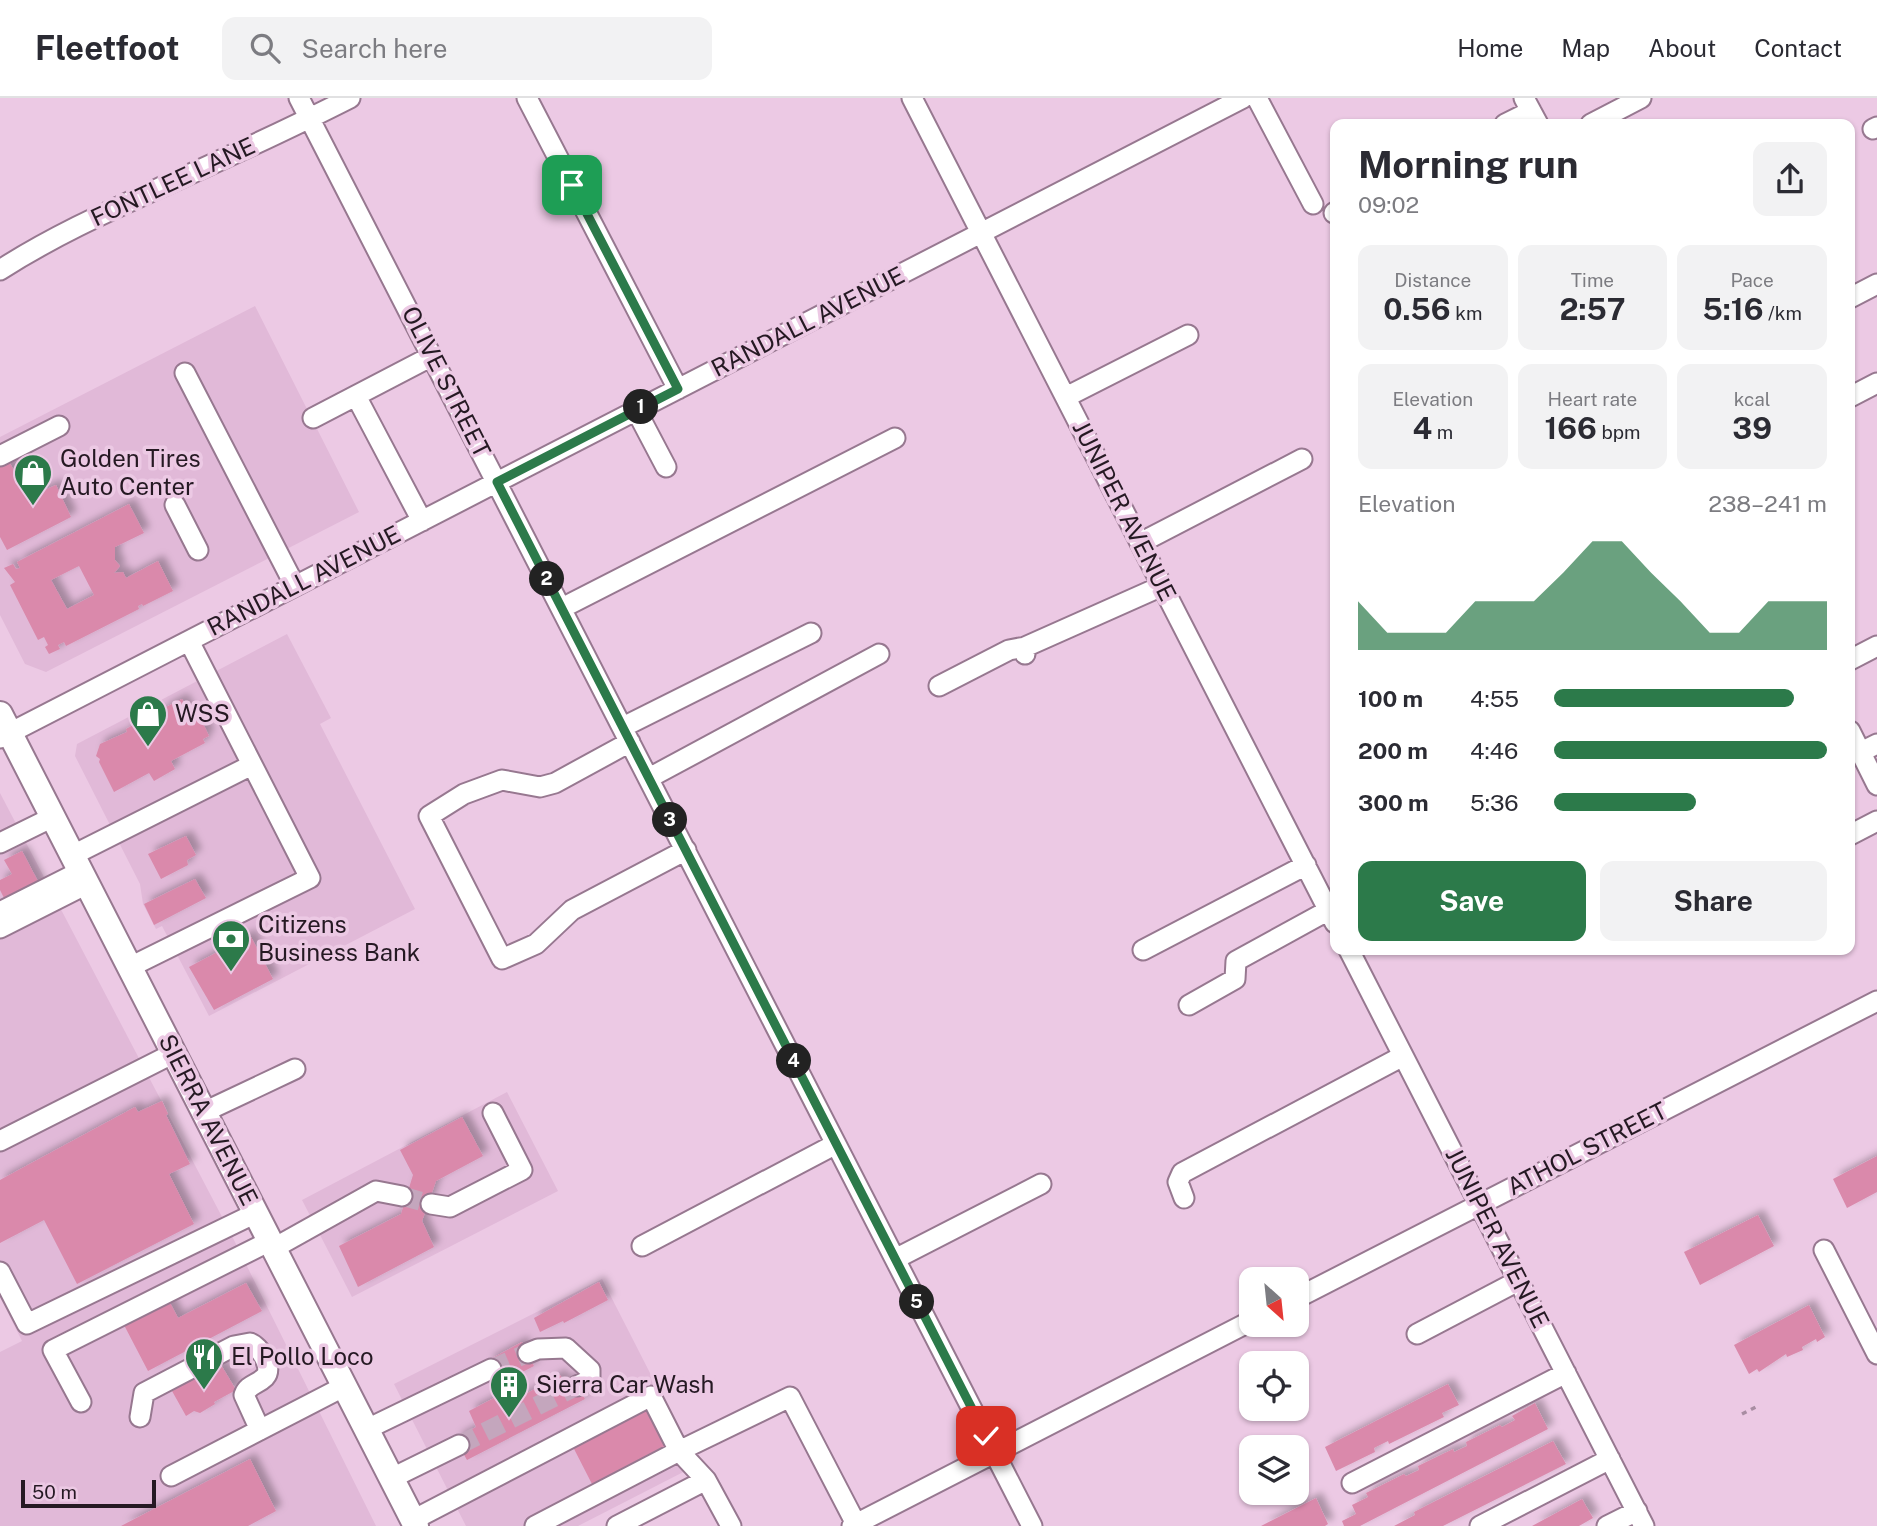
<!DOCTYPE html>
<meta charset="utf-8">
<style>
:root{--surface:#fff;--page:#f2f2f3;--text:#2b2b33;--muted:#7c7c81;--line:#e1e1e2;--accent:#2c7a4a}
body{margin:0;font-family:"Public Sans",sans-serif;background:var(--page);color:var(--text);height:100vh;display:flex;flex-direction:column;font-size:26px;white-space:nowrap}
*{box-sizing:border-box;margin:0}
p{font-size:23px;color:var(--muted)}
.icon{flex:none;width:38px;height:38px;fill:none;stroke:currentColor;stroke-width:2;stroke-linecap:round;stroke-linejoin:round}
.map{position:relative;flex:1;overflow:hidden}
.panel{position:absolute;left:1330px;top:21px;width:525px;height:836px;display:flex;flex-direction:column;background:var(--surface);border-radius:14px;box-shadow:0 2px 5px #0004}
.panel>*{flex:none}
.needle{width:46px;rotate:153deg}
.controls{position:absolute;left:1239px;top:1169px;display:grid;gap:14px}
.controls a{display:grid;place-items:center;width:70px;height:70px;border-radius:14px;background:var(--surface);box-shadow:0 2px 5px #0004;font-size:35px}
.scale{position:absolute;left:21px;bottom:18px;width:135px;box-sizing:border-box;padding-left:7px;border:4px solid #251923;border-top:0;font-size:19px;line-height:24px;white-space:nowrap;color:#251923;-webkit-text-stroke:5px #ecc9e4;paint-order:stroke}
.pin{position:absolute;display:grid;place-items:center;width:60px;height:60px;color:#fff;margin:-30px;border-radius:14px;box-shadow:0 4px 10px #0006}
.km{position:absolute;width:35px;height:35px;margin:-18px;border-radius:50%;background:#222;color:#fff;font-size:19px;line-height:35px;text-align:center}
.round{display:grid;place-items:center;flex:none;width:74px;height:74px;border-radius:14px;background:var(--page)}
.overview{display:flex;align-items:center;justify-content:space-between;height:119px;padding:0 28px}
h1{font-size:38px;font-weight:700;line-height:52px}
.metrics{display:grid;grid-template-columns:repeat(3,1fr);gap:10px;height:119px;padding:7px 28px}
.metrics div{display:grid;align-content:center;border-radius:14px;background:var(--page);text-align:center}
.metrics b{font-size:30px;font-weight:700}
.metrics small{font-size:19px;font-weight:400}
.metrics p{font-size:19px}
.chart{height:196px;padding:14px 28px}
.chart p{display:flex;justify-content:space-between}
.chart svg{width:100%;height:126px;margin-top:7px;fill:var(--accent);opacity:.7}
.button{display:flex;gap:14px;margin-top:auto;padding:14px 28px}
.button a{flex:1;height:80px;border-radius:14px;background:var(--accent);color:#fff;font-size:28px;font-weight:700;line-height:80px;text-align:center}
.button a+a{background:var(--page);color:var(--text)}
ul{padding:0 28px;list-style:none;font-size:23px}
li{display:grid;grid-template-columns:112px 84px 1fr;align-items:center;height:52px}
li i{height:18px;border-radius:9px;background:var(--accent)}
header{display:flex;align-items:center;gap:42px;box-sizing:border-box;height:98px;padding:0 35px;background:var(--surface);border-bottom:2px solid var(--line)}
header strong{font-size:33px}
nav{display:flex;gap:38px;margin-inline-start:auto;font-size:24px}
.search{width:490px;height:63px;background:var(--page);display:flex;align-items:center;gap:18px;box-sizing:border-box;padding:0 24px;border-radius:14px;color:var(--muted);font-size:26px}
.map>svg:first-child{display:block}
</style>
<header>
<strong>Fleetfoot</strong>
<div class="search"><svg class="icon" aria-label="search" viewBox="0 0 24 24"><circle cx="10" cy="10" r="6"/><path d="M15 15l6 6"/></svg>Search here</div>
<nav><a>Home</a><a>Map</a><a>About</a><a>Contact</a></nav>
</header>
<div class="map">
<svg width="1877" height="1428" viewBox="0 0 1877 1428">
<defs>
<filter id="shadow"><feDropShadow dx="6" dy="-6" stdDeviation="3.5" flood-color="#0004"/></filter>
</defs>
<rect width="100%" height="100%" fill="#ecc9e4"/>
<path fill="#e1b9d8" d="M 255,208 L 359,414 L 46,574 L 25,566 L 0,517 L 0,339 Z
M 287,536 L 331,620 L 320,626 L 415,811 L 209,918 L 162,828 L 156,831 L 143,806 L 140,786 L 75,658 L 77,646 Z
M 0,695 L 231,1136 L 376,1428 L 0,1428 L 0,1254 L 22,1243 L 0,1199 Z
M 507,994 L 558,1093 L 352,1199 L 302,1102 Z
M 602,1181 L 697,1367 L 578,1428 L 466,1428 L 394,1286 Z"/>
<path fill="#da89ab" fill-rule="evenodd" filter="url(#shadow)" d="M 8,362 L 20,383 L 23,381 L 31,398 L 56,387 L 71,419 L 7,452 L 0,439 L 0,366 Z
M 129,406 L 144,435 L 115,449 L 115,462 L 120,468 L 114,475 L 123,474 L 126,480 L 158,463 L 173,493 L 143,508 L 142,506 L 138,508 L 139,511 L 66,548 L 64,544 L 58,547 L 60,551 L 49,556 L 45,549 L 48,547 L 44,539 L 38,542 L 10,487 L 15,484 L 4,470 L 13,466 L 16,471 L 20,470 L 17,464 ZM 79,468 L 94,497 L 67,511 L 51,482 Z
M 182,601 L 192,618 L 198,615 L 209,638 L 203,641 L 205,645 L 171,663 L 175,671 L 154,683 L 149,675 L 114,694 L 99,664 L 100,661 L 96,658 L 100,646 L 127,634 L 126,631 L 148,619 L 149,621 L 164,613 L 164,610 Z
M 186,738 L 196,757 L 187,762 L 188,767 L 161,781 L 148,756 Z
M 22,753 L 42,791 L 8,808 L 0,792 L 0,782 L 12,776 L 4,762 Z
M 195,781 L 206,800 L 154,827 L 144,806 Z
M 250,837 L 273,881 L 214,912 L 189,869 Z
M 162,1003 L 168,1016 L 166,1017 L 190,1066 L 169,1076 L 194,1126 L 77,1186 L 44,1122 L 0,1145 L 0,1082 L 135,1009 L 138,1014 Z
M 462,1019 L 483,1058 L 436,1083 L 422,1123 L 434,1149 L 358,1189 L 339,1148 L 401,1116 L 413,1077 L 400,1052 Z
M 1877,1058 L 1877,1094 L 1847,1110 L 1833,1081 Z
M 1758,1117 L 1774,1148 L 1700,1187 L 1684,1154 Z
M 599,1184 L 608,1202 L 564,1225 L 563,1223 L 540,1234 L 534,1220 Z
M 246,1185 L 262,1213 L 148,1273 L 124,1227 L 169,1203 L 178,1220 Z
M 1809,1207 L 1825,1239 L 1817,1244 L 1816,1241 L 1802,1249 L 1803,1252 L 1787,1259 L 1786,1256 L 1759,1274 L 1757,1271 L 1749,1276 L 1734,1247 Z
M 522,1244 L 534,1268 L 499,1286 L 487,1263 Z
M 221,1267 L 236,1292 L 214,1304 L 215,1306 L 200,1315 L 194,1313 L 186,1318 L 172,1293 L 205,1272 L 206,1274 Z
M 560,1277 L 565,1285 L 573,1280 L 585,1301 L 467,1362 L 455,1341 L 476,1329 L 469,1313 L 496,1299 L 502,1309 Z
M 1448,1286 L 1459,1307 L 1442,1315 L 1444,1319 L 1389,1346 L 1388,1343 L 1374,1350 L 1375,1354 L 1336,1373 L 1325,1349 Z
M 1535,1305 L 1548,1331 L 1360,1428 L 1344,1428 L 1342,1423 L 1356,1416 L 1352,1407 L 1368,1399 L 1366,1395 L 1404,1376 L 1406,1378 L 1419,1372 L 1418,1368 L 1453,1351 L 1454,1354 L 1467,1348 L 1466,1344 L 1500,1327 L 1502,1329 L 1515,1322 L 1512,1318 Z
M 646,1308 L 667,1347 L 592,1386 L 572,1347 Z
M 1553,1343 L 1566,1366 L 1443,1428 L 1394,1428 L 1415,1417 L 1414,1414 Z
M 250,1361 L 276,1413 L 248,1428 L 121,1428 Z
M 1316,1400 L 1328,1426 L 1325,1428 L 1261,1428 Z
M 1582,1401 L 1593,1420 L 1579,1428 L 1532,1428 Z"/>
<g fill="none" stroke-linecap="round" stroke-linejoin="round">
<path stroke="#c4a6bd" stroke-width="19" stroke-dasharray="19 10" stroke-linecap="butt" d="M 402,1098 L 431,1106
M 491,1271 L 528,1255
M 459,1347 L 577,1288"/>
<defs>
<path id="minor" d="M 299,0 L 1032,1428
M 527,0 L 678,291
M 912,0 L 1335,825
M 1257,0 L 1313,106
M 1524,0 L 1538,26
M 1505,26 L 1531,13
M 1591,26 L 1641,0
M 1873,31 L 1877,29
M 1334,115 L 1335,114
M 0,172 C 53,138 109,113 166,87 C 228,59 289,31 350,0
M 1850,200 L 1877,186
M 185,275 L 295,488
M 356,298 L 422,423
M 1066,299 L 1188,237
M 1850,299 L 1877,285
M 636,312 L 666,369
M 313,320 L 432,258
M 0,358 L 59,328
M 175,407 L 198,452
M 1140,445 L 1302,361
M 562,510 L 895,340
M 1025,556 L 1025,549 L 1162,488
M 1850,562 L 1877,548
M 939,588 L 1009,552 L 1025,549
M 623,629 L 811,535
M 1850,633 L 1877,687
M 0,640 L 1243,0
M 630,644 L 555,685 L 540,689 L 502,682 L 464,696 L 429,718 L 502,861 L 536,846 L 572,812 L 686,752
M 1861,654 L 1877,646
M 649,680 L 879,556
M 1850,737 L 1877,723
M 0,745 L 53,719
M 73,757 L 252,667
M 0,814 L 81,773
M 0,830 L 87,786
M 1143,852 L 1306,767
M 1349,852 L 1644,1428
M 130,869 L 310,780 L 189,543
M 1189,907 L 1235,881 L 1236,863 L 1329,812
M 204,1014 L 295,971
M 0,1043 L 174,955
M 1184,1100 L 1178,1084 L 1182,1075 L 1403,958
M 431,1106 L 450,1109 L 522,1072 L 493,1015
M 642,1148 L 836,1046
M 274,1150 L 376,1093 L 402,1098
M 1824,1152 L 1877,1256
M 895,1161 L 1041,1086
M 0,1174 L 27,1226 L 256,1115
M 1297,1200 L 1877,903
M 1417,1236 L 1518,1183
M 528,1255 L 538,1251 L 566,1250 L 590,1272 L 590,1282 L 577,1288
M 81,1304 L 53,1252 L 270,1143
M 140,1319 L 144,1295 L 234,1248 L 250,1245 C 259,1248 274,1269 265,1279 C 257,1287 248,1286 244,1297 L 260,1332
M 367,1331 L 491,1271
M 171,1378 L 345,1288
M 392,1380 L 459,1347
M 1352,1385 L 1566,1275
M 413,1422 L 651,1298 L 679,1353 L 535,1428
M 617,1428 L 706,1382
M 731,1428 L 706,1382 L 679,1353 L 790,1299 L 856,1426
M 852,1428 L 1251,1223
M 1480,1428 L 1610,1361
M 1607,1428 L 1637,1413"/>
<path id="major" d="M 0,616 L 416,1428"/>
</defs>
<use href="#minor" stroke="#977890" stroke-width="23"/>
<use href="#major" stroke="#977890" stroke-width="28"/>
<path stroke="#a88da2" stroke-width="3.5" stroke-dasharray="5 5" stroke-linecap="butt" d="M 1742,1316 L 1758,1308"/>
<use href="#minor" stroke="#fff" stroke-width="19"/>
<use href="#major" stroke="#fff" stroke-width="24"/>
</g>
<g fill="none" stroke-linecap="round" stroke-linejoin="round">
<defs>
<path id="route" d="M 572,87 L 678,291 L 497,384 L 986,1338"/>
</defs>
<use href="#route" stroke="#fff" stroke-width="14"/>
<use href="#route" stroke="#2c7a4a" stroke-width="9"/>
</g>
<defs>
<symbol id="shop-pin" viewBox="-11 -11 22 30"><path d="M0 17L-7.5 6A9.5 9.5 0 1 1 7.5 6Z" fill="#2c7a4a" stroke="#ecc9e4"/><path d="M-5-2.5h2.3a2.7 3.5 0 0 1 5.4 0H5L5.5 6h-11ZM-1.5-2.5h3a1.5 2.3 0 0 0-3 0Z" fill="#fff"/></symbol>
<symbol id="bank-pin" viewBox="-11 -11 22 30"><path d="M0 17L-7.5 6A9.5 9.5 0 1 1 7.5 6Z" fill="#2c7a4a" stroke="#ecc9e4"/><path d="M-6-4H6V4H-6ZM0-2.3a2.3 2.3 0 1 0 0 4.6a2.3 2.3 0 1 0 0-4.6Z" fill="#fff"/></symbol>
<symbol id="restaurant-pin" viewBox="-11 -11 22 30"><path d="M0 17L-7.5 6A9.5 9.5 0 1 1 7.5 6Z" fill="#2c7a4a" stroke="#ecc9e4"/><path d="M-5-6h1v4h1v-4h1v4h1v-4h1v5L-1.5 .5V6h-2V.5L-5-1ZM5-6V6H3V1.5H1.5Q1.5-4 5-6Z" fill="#fff"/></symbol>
<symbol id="building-pin" viewBox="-11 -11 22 30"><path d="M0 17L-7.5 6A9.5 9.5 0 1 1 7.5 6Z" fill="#2c7a4a" stroke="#ecc9e4"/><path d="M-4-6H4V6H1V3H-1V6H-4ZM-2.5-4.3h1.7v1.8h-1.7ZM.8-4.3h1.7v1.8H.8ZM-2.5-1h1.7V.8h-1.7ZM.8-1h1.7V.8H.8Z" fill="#fff"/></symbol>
</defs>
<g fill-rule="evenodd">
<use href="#shop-pin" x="11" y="353" width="44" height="60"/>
<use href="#shop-pin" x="126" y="594" width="44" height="60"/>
<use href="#bank-pin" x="209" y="819" width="44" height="60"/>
<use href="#restaurant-pin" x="182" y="1237" width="44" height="60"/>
<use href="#building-pin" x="487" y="1265" width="44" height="60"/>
</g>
<g text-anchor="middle" stroke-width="7" stroke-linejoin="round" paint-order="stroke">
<g font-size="24" fill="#251923" stroke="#ecc9e4">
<text transform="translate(173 84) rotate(-25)" y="8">FONTLEE LANE</text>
<text transform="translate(808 224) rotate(-27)" y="8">RANDALL AVENUE</text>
<text transform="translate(446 284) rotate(63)" y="8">OLIVE STREET</text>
<text transform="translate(1124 413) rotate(63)" y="8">JUNIPER AVENUE</text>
<text transform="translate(304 483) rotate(-27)" y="8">RANDALL AVENUE</text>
<text transform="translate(208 1022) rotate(63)" y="8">SIERRA AVENUE</text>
<text transform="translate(1587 1051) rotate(-27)" y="8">ATHOL STREET</text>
<text transform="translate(1497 1140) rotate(63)" y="8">JUNIPER AVENUE</text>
</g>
<g font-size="24" fill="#251923" stroke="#ecc9e4" text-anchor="start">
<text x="60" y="369">Golden Tires<tspan x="60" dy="28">Auto Center</tspan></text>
<text x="175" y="624">WSS</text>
<text x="258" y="835">Citizens<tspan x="258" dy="28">Business Bank</tspan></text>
<text x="231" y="1267">El Pollo Loco</text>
<text x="536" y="1295">Sierra Car Wash</text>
</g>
</g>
</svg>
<div class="controls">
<a><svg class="needle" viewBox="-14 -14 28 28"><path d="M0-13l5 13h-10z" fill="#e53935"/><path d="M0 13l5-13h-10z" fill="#7c7c81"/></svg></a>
<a><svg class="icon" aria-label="locate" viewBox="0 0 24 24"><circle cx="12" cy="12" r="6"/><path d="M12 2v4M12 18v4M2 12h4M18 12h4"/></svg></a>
<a><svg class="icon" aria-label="layers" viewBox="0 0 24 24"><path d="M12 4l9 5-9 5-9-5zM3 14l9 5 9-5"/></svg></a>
</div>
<div class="scale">50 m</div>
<div class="pin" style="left:572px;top:87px;background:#1e9e55"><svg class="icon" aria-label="arrive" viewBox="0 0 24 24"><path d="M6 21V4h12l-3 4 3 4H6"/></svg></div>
<div class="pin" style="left:986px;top:1338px;background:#d93025"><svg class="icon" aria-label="check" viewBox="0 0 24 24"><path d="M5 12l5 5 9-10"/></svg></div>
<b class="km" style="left:641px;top:309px">1</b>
<b class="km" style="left:547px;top:481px">2</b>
<b class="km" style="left:670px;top:722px">3</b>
<b class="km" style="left:794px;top:963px">4</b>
<b class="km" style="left:917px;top:1204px">5</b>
<section class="panel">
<div class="overview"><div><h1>Morning run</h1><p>09:02</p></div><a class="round"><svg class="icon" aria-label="share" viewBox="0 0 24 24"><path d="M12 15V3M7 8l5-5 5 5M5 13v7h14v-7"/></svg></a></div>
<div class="metrics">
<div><p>Distance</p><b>0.56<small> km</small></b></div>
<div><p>Time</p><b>2:57</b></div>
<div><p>Pace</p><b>5:16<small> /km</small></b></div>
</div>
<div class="metrics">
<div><p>Elevation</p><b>4<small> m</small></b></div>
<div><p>Heart rate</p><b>166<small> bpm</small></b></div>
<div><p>kcal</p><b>39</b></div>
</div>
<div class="chart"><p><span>Elevation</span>238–241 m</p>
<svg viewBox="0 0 160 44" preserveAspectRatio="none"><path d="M0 44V27L10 38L20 38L30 38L40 27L50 27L60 27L70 17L80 6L90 6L100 17L110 27L120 38L130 38L140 27L150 27L160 27V44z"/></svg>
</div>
<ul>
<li><b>100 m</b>4:55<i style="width:88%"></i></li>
<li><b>200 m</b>4:46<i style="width:100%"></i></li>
<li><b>300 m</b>5:36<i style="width:52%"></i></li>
</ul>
<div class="button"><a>Save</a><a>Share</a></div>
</section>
</div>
